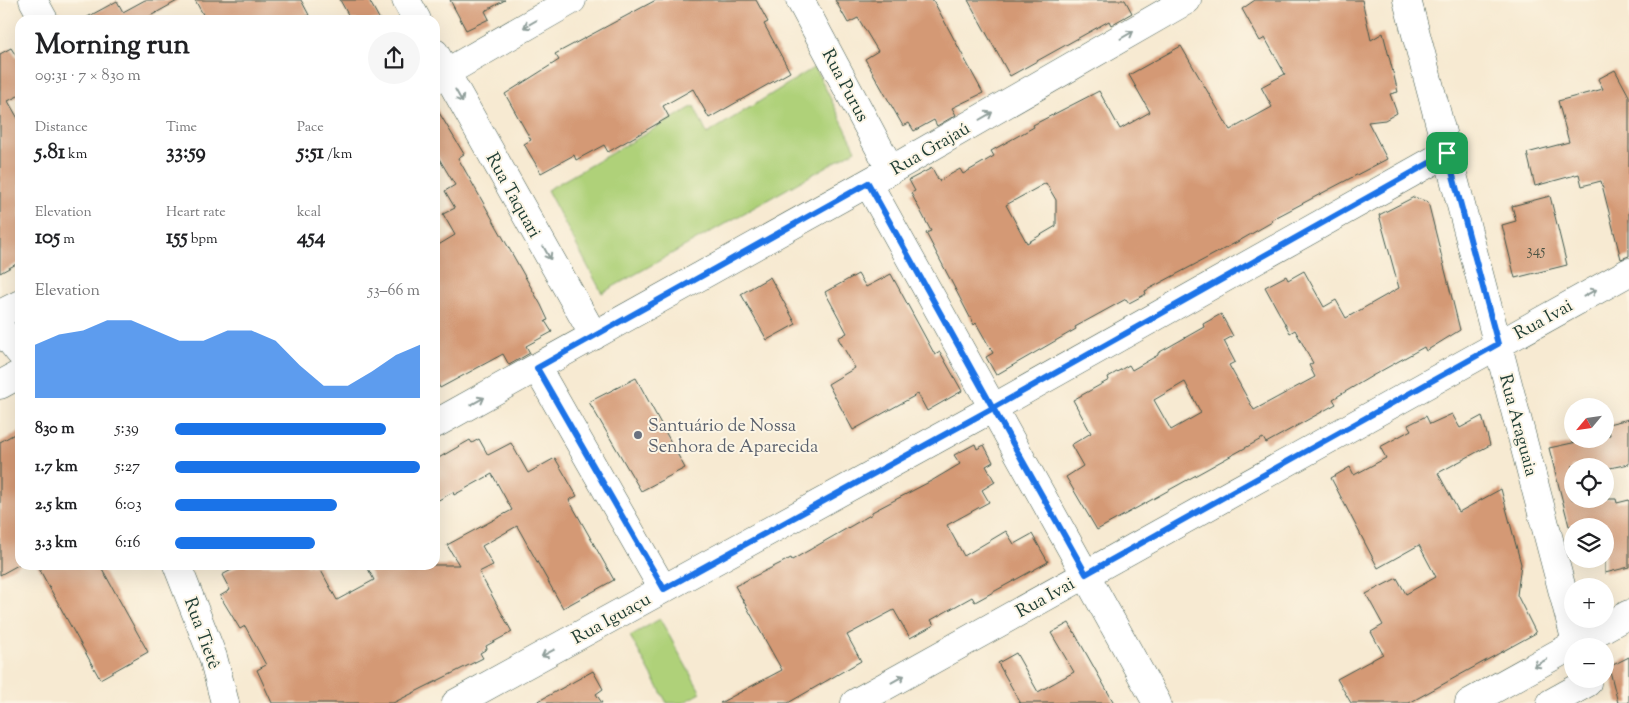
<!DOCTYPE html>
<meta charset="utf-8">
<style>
:root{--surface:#fff;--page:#f6f6f6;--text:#202124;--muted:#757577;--accent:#1a73e8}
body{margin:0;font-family:"Sorts Mill Goudy",serif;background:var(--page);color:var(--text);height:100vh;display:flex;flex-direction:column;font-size:19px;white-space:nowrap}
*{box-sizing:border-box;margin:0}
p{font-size:16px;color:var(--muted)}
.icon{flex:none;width:28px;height:28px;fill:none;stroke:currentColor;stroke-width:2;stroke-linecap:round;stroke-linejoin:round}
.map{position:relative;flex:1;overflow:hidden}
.sheet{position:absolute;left:15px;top:15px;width:425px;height:555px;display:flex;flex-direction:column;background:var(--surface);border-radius:15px;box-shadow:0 5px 20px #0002}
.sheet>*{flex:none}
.needle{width:32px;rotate:241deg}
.tools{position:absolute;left:1564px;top:398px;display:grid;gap:10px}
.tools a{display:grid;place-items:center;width:50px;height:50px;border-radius:50%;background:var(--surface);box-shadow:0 5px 20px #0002;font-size:25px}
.pin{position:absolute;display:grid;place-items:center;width:42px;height:42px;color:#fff;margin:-21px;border-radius:10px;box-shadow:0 2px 8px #0006}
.round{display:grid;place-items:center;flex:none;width:52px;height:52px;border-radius:26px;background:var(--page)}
.headline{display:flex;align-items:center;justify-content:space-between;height:85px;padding:0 20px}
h1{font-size:28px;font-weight:800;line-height:38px}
.stats{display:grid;grid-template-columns:repeat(3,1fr);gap:8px;height:85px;padding:5px 20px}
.stats div{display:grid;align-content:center}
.stats b{font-size:21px;font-weight:800}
.stats small{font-size:14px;font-weight:400}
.stats p{font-size:14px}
.chart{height:140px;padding:10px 20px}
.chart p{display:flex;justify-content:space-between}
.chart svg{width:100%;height:90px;margin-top:5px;fill:var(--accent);opacity:.7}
ul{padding:0 20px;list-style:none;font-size:16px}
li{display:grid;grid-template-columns:80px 60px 1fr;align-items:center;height:38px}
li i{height:12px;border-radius:6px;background:var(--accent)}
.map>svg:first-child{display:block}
</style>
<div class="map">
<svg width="1629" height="703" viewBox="0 0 1629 703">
<rect width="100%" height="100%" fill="#fcf5e5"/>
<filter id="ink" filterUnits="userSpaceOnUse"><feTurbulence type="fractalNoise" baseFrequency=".02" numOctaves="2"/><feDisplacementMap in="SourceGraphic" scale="10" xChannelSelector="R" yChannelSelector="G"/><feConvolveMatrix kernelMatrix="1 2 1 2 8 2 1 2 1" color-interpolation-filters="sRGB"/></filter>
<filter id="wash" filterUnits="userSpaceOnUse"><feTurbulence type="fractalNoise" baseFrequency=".0096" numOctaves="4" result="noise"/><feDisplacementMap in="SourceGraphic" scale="20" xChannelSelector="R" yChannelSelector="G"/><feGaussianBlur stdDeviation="1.12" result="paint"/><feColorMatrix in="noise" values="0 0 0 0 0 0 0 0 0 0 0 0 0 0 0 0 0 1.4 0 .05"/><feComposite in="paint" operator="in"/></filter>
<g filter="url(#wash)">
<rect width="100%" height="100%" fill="#f7ead2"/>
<path fill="#afd179" stroke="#678756" d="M 815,67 L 856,150 L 602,293 L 547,190 L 694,106 L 707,134 Z
M 660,619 L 701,693 L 683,703 L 667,703 L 630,636 Z"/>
<g id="blocks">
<path fill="#d49974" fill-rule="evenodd" d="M 145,0 L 179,0 L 143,20 L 82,20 L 117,1 L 123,12 Z
M 195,0 L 301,0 L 309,15 L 300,20 L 206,20 Z
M 340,0 L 369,0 L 380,20 L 351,20 Z
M 450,0 L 505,0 L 485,11 L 489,19 L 466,30 Z
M 656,0 L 756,0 L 768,22 L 764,24 L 790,72 L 709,118 L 693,89 L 663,106 L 669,117 L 608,152 L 604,145 L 576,160 L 574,155 L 541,173 L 524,144 L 531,140 L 505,94 L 559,60 L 555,54 Z
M 835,0 L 933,0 L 983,93 L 952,108 L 956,115 L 937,126 L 934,120 L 914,131 L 909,123 L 903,126 L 865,59 L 878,51 L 858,18 L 848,23 Z
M 968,0 L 1125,0 L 1132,13 L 1111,25 L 1109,21 L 1010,76 Z
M 1255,0 L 1362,0 L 1371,40 L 1383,33 L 1398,92 L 1390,94 L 1397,113 L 1385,120 L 1368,122 L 1387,159 L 1271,220 L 1272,222 L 1239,241 L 1145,291 L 1146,294 L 1129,303 L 1126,299 L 1075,327 L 1076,329 L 996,375 L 986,357 L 993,353 L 976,323 L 974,325 L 926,233 L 931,231 L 911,193 L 915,191 L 909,180 L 932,168 L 939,181 L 960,169 L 963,174 L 994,156 L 991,151 L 1034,127 L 1033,125 L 1099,91 L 1120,129 L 1150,112 L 1129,75 L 1181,46 L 1230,130 L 1272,107 L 1261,87 L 1285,74 L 1265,38 L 1260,41 L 1242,9 ZM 1046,183 L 1056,200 L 1056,226 L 1027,243 L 1006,205 Z
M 11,48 L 20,62 L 20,95 L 8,101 L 20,122 L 20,262 L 0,273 L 0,54 Z
M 1615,70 L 1629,96 L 1629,256 L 1621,259 L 1601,181 L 1582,186 L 1579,174 L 1535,186 L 1527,153 L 1569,142 L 1558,101 L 1603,89 L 1598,79 Z
M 435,106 L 464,154 L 458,158 L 541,305 L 548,320 L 545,321 L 552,332 L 526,346 L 530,353 L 509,365 L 503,354 L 440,388 L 435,378 L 435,247 L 455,235 L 443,214 L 455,208 L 445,191 L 455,185 L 435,152 Z
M 1550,196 L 1567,265 L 1515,278 L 1502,225 L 1516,221 L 1512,206 Z
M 1414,197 L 1428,202 L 1460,330 L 1426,351 L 1424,347 L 1372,376 L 1333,399 L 1336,404 L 1266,443 L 1263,438 L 1097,530 L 1066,477 L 1083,466 L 1071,445 L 1091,433 L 1073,400 L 1109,380 L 1108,377 L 1129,365 L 1132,370 L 1158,355 L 1158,353 L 1204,327 L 1203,324 L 1221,314 L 1233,336 L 1224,341 L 1235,362 L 1229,365 L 1254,410 L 1315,377 L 1309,365 L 1313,363 L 1295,330 L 1290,333 L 1265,287 L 1286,276 L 1288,280 L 1304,271 L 1324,307 L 1336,300 L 1346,318 L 1399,288 L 1379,215 ZM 1185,382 L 1201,413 L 1171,430 L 1154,400 Z
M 858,274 L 866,287 L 891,274 L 935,355 L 940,352 L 962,391 L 927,411 L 918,394 L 853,430 L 828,384 L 855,368 L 838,338 L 847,333 L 825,292 Z
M 770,277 L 796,324 L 767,340 L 741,294 Z
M 636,378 L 685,468 L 641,491 L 589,402 Z
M 1452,414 L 1460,428 L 1482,416 L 1490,445 L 1438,473 L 1459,512 L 1501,489 L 1521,564 L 1517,595 L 1536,633 L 1409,703 L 1351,703 L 1337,679 L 1383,654 L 1371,632 L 1383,625 L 1366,594 L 1397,578 L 1406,594 L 1436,577 L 1419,545 L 1378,568 L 1331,478 L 1350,467 L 1354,475 L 1386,458 L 1380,447 L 1411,430 L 1408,425 L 1426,416 L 1430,424 Z
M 1629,419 L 1629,464 L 1605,469 L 1605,466 L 1572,466 L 1572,499 L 1616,499 L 1617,503 L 1629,500 L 1629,567 L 1605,573 L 1605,526 L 1569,526 L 1549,448 L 1591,439 L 1605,439 L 1605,436 L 1610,435 L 1608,424 Z
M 20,431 L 20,564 L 0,575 L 0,442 Z
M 479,439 L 488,455 L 511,443 L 528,473 L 555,458 L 577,496 L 569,500 L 614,580 L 563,608 L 517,526 L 482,546 L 493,565 L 479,572 L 512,632 L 486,646 L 487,649 L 480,653 L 483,658 L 393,703 L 272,703 L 257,670 L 266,665 L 245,626 L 240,629 L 220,596 L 230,590 L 222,575 L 241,565 L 318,565 L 337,600 L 374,580 L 366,565 L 459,565 L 447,545 L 512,510 L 492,474 L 454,495 L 453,492 L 435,502 L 435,460 L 470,440 L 472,443 Z
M 975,444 L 977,449 L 984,445 L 993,462 L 986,466 L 995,482 L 982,490 L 989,502 L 947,525 L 964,556 L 1006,531 L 1014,544 L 1032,534 L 1048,562 L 975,602 L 972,597 L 931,620 L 934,625 L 910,638 L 894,610 L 847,635 L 861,661 L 788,703 L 720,703 L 782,670 L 735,586 L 791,558 L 792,560 L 872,514 L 872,512 L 933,480 L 960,464 L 954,455 Z
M 37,565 L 100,565 L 148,652 L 100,679 Z
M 1069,623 L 1114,703 L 1018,703 L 1020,702 L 998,663 L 1016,653 L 1038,692 L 1074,672 L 1051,633 Z
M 1629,657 L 1629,703 L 1618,703 L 1609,667 Z
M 593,671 L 603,689 L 596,694 L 602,703 L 535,703 Z"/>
</g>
</g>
<g filter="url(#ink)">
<use href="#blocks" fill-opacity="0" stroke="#3f574c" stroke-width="1"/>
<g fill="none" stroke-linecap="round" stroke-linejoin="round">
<defs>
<path id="minor" d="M 33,0 L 44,20
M 406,0 L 417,20
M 800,0 L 891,170
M 1407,0 L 1577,646
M 435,53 L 594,336
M 435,79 L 572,0
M 868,183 L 1157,703
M 0,314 L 20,304
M 0,328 L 20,353
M 537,368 L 663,589
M 0,385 L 20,374
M 435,424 L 891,170 L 1187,0
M 177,565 L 213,657 L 225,703
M 456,703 L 993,408 L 1447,153
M 855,703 L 1629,272
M 1469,703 L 1629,614
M 1551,703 L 1587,683"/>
</defs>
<use href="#minor" stroke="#3f574c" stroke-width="29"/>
<use href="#minor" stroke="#fff" stroke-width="28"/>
</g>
<defs><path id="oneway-shaft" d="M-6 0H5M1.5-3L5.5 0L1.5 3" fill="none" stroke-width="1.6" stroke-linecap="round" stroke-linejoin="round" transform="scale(1.25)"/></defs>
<g stroke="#8f9e9a">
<use href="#oneway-shaft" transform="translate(530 24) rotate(150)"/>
<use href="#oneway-shaft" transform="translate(1127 35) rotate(-30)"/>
<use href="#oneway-shaft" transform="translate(459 96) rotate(61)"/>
<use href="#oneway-shaft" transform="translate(986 116) rotate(-30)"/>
<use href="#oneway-shaft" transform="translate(547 253) rotate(61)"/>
<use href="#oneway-shaft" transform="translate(1590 293) rotate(-29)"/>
<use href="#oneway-shaft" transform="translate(478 401) rotate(-29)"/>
<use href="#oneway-shaft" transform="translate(548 653) rotate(152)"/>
<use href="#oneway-shaft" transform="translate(1540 663) rotate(151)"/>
<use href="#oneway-shaft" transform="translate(898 679) rotate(-29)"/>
</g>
</g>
<g fill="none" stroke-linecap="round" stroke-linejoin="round" filter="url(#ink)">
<defs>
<path id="route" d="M 1447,153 L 993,408 L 868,183 L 537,368 L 664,589 L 993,408 L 1086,574 L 1498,344 L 1447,153"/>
</defs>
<use href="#route" stroke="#fff" stroke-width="10"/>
<use href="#route" stroke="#1a73e8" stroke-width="6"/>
</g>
<circle fill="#6b7280" stroke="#fcf5e5" stroke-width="2" cx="638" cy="435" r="5"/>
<g text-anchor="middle" stroke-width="4" stroke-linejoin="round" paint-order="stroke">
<g font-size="15" fill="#4c5444">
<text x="1536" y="255">345</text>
</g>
<g font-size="18" fill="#1f3d34" stroke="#fcf5e5">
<text transform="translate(846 85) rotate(62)" y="6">Rua Purus</text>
<text transform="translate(930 148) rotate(-30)" y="6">Rua Grajaú</text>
<text transform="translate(514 195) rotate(61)" y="6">Rua Taquari</text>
<text transform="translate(1543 319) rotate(-29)" y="6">Rua Ivai</text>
<text transform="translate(1519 425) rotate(75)" y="6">Rua Araguaia</text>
<text transform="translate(1045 597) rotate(-29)" y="6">Rua Ivai</text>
<text transform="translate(611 618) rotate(-29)" y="6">Rua Iguaçu</text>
<text transform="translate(203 633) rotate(70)" y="6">Rua Tietê</text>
</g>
<g font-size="18" fill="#5b616d" stroke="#fcf5e5" text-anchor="start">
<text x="648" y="431">Santuário de Nossa<tspan x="648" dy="21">Senhora de Aparecida</tspan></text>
</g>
</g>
</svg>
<div class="tools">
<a><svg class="needle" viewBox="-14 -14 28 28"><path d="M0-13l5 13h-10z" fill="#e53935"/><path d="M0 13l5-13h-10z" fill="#757577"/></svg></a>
<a><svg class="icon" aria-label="locate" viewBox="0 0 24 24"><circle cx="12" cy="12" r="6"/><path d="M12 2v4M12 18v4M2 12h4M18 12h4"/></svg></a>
<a><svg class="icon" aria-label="layers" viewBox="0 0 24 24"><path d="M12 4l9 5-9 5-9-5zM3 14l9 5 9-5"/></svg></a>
<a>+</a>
<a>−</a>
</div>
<div class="pin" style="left:1447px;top:153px;background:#1e9e55"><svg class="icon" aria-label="arrive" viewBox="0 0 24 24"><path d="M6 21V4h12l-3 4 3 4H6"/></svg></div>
<section class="sheet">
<div class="headline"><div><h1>Morning run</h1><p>09:31 · 7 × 830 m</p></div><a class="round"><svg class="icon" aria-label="share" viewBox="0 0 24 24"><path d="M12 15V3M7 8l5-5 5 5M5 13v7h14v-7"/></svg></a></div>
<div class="stats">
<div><p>Distance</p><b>5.81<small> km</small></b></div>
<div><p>Time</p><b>33:59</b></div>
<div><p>Pace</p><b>5:51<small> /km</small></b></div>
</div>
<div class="stats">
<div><p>Elevation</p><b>105<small> m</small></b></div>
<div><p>Heart rate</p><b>155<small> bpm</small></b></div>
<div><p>kcal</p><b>454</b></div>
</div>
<div class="chart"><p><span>Elevation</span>53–66 m</p>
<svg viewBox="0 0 160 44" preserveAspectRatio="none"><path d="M0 44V18L10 13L20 11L30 6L40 6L50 11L60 16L70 16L80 11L90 11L100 16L110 28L120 38L130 38L140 31L150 23L160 18V44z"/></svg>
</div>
<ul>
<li><b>830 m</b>5:39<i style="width:86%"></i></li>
<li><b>1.7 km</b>5:27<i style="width:100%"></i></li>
<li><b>2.5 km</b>6:03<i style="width:66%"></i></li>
<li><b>3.3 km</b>6:16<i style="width:57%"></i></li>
</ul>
</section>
</div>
